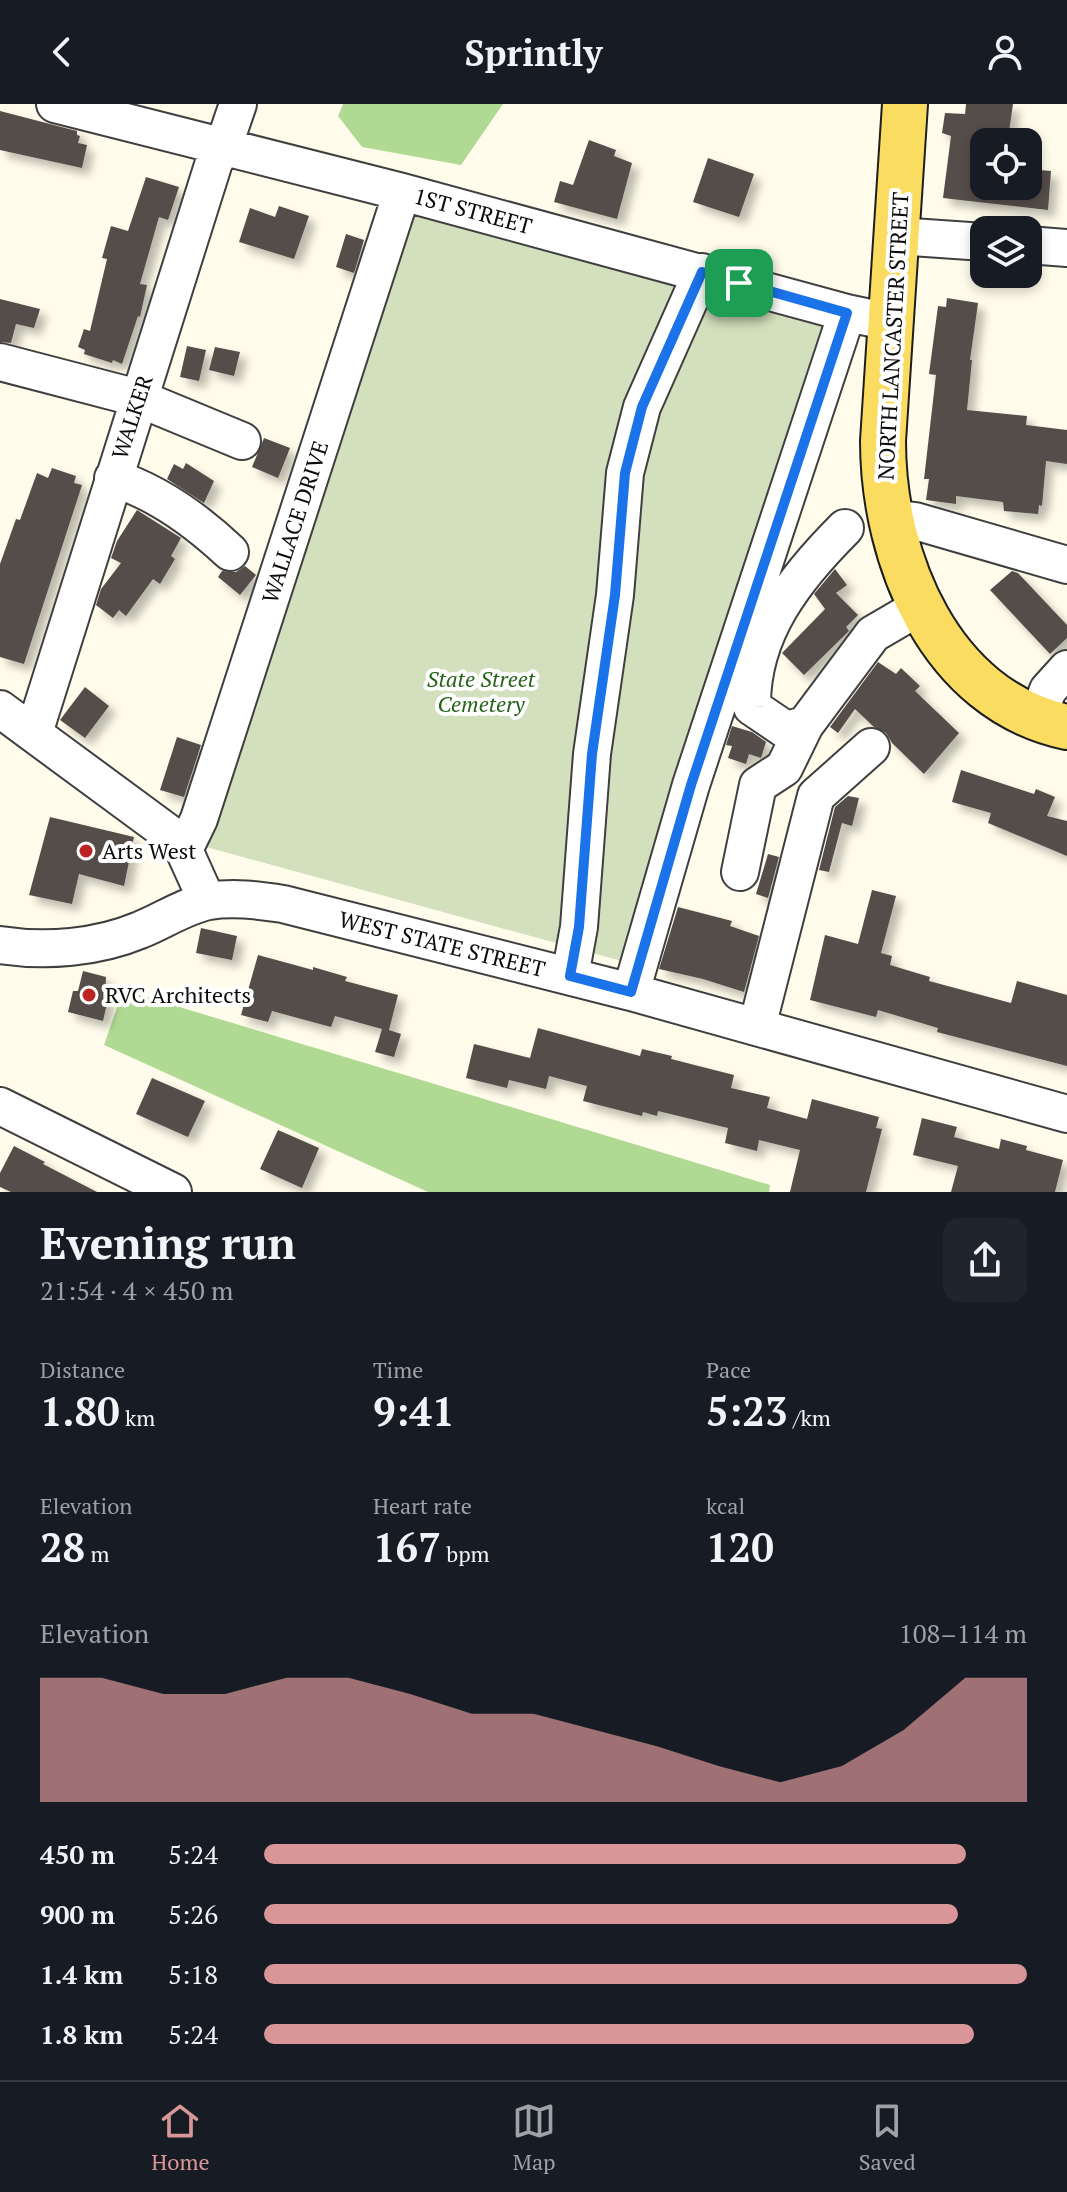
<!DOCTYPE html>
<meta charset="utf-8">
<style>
:root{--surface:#171b24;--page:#20242c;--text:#f1f3f6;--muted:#9ea1a6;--line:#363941;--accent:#d99698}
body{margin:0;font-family:"PT Serif",serif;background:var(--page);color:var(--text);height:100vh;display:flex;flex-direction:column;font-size:30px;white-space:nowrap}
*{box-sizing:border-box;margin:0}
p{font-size:26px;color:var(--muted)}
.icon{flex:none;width:44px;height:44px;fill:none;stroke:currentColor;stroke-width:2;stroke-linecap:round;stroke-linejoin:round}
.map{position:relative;height:1088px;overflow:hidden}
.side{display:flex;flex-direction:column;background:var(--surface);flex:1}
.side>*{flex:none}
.fabs{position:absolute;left:970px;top:24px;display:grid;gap:16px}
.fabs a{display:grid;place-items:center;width:72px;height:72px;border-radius:16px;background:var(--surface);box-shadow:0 4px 12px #0003;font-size:40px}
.pin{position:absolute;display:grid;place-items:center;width:68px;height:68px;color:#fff;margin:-34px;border-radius:16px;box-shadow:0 4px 12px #0006}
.round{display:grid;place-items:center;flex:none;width:84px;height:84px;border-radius:16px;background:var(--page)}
.summary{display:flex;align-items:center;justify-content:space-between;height:136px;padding:0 40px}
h1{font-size:44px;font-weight:800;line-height:60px}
.metrics{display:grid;grid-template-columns:repeat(3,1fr);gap:12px;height:136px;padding:8px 40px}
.metrics div{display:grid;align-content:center}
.metrics b{font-size:40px;font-weight:800}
.metrics small{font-size:22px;font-weight:400}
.metrics p{font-size:22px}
.chart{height:224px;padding:16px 40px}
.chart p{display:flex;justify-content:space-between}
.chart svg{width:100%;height:144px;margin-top:8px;fill:var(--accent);opacity:.7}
ul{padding:0 40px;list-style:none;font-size:26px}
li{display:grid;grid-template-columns:128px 96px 1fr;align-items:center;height:60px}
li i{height:20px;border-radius:10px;background:var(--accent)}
header{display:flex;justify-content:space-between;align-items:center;height:104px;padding:0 40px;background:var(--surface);font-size:36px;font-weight:800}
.tabs{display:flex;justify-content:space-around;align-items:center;height:112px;border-top:2px solid var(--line);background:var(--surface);font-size:22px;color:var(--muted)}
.tabs a{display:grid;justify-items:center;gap:4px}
.tabs .selected{color:var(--accent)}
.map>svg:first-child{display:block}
</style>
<header><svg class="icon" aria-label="back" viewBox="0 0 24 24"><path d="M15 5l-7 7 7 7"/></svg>Sprintly<svg class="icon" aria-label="person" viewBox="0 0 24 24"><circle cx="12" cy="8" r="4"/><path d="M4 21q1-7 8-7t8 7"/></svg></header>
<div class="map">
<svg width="1067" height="1088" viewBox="0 0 1067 1088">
<defs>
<filter id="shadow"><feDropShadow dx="7" dy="7" stdDeviation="4" flood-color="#0004"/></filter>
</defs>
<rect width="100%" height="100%" fill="#fffceb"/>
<path fill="#b0da94" d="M 343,0 L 503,0 L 461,61 L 362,43 L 338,12 Z
M 123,886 L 770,1081 L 769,1088 L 428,1088 L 104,941 Z"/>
<path fill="#d3e0bd" d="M 411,107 L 826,224 L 625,858 L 199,741 Z"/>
<path fill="#544e48" filter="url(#shadow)" d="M 966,0 L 1013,0 L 1008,35 L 975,30 L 970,70 L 984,72 L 984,82 L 1028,82 L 1028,65 L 1051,67 L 1048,106 L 943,94 L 951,32 L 942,29 L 945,9 L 965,10 Z
M 0,7 L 77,27 L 77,31 L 80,32 L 78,39 L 87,41 L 82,64 L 0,46 Z
M 589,36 L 616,46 L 614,52 L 632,59 L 617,115 L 554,98 L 560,77 L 573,81 Z
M 708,54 L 754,70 L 739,113 L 693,98 Z
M 146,73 L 179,83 L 168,116 L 159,113 L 140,180 L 147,181 L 140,213 L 138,212 L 122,260 L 113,256 L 112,259 L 84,250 L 85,246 L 78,243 L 84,225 L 90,227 L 107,155 L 102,154 L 111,122 L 128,127 Z
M 279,102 L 309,112 L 294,155 L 239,138 L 250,104 L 275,113 Z
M 346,130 L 364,136 L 354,169 L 336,163 Z
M 947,194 L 978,199 L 970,256 L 972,256 L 967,306 L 1027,312 L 1026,321 L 1067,326 L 1067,360 L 1046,357 L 1042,402 L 1039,401 L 1038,410 L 1004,407 L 1003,398 L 956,392 L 956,400 L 926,396 L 929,375 L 924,375 L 936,271 L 929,270 L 938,202 L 946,203 Z
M 0,195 L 40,205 L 34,224 L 16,220 L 11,239 L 0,238 Z
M 187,242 L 206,246 L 199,277 L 180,273 Z
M 215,243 L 240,248 L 234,272 L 209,266 Z
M 264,334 L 290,344 L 278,374 L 252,363 Z
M 186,359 L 214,377 L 204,399 L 167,375 L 174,360 L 183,365 Z
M 52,364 L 76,372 L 74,379 L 82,381 L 24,560 L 0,553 L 0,460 L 16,415 L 20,416 L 37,369 L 48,374 Z
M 137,406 L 181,434 L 171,452 L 175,455 L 160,480 L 153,475 L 126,512 L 119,506 L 113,514 L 96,501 L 101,485 L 121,459 L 111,454 L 117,437 Z
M 245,462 L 256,471 L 240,491 L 218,473 L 222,467 L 236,468 Z
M 835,465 L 847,481 L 836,489 L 858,511 L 846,523 L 849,527 L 804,571 L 782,549 L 825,505 L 814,490 Z
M 1012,467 L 1018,469 L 1067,521 L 1067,534 L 1050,550 L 990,486 Z
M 878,558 L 896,570 L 901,564 L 920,582 L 915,587 L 959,629 L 924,670 L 892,639 L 886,629 L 874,623 L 855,605 L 838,629 L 830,623 Z
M 85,583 L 109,602 L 85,634 L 60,616 Z
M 732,622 L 752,628 L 766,638 L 761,654 L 749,650 L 746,660 L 728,654 L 732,642 L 726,641 Z
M 177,633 L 201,641 L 184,693 L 160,686 Z
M 961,666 L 1034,690 L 1036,685 L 1055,693 L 1047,712 L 1067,717 L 1067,752 L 988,719 L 991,709 L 952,698 Z
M 848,692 L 859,694 L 852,722 L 842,719 L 829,768 L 819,766 L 835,703 Z
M 50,713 L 134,733 L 124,782 L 79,770 L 72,800 L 29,791 Z
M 768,750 L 779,753 L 768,794 L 756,790 Z
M 872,786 L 896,792 L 881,849 L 892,852 L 890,861 L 930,873 L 929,877 L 1011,899 L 1017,877 L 1067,891 L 1067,962 L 937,928 L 938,924 L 878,906 L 876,913 L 810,896 L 825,831 L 858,840 Z
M 678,803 L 732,817 L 730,822 L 759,832 L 744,888 L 703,875 L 659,865 Z
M 201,824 L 237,832 L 232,856 L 196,849 Z
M 258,851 L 313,866 L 313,863 L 347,873 L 345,877 L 398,891 L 389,926 L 401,930 L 394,953 L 375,948 L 382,925 L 335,912 L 331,923 L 272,907 L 268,918 L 241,911 Z
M 83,867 L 106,873 L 105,894 L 108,895 L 103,917 L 68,908 L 73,887 L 78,887 Z
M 538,924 L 640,952 L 642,945 L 672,952 L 671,955 L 734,971 L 731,984 L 770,993 L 767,1004 L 807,1015 L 812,995 L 879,1013 L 876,1024 L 882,1025 L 866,1088 L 790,1088 L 800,1046 L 759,1036 L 757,1047 L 725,1039 L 728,1024 L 658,1007 L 657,1012 L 643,1008 L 642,1012 L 583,997 L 587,982 L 549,972 L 546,985 L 509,976 L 507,984 L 466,974 L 474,940 L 530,954 Z
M 152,974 L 205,997 L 188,1033 L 136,1010 Z
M 922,1014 L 957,1023 L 954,1033 L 999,1045 L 1001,1035 L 1027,1042 L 1026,1046 L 1063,1056 L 1055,1088 L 951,1088 L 958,1062 L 913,1051 Z
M 278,1026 L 319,1044 L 302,1084 L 260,1065 Z
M 14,1042 L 45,1058 L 43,1060 L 97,1088 L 11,1088 L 0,1083 L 0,1069 Z"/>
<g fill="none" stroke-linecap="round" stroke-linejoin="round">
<defs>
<path id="minor" d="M 55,0 L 402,88 L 847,209 L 890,218
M 897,132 L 984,138
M 1028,141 L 1067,144
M 0,258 L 138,294 L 242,337
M 113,374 C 157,388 197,417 230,448
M 890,414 L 915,417 L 1067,461
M 845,424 C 795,474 751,529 752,603 L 786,626 L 805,621 L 873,530 L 921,502
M 0,605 L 167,728 L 184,746 L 207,797
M 1037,614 L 1048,586 L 1067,565
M 34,629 L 214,58 L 224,41 L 238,0
M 184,746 L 199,715 L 402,88
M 740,768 L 758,681 L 784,664 L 805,621
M 0,841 C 46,848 97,844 140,826 C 163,817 184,802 209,797 C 233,793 258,796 283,800 L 631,888 L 1067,1010
M 570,872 L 579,823 L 592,650 L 615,491 L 625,369 L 642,303 L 702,168
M 631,888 L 691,681 L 847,209
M 757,923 L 816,692 L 871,643
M 0,1002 L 173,1088"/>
<path id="major" d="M 905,0 L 883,337 C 883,455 940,596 1067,623"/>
</defs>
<use href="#minor" stroke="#3f3f3f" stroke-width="40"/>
<use href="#major" stroke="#1d1d1d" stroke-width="48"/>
<use href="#minor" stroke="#fff" stroke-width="36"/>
<use href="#major" stroke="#f9dc60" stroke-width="44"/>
</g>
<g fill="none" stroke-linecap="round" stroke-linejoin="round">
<defs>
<path id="route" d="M 702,168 L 847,209 L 691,681 L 631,888 L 570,872 L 579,823 L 592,650 L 615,491 L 625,369 L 642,303 Z"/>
</defs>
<use href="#route" stroke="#fff" stroke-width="16"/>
<use href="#route" stroke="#1a73e8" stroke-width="10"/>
</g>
<g fill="#bc2424" stroke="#fff" stroke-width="3">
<circle cx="86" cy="747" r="8"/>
<circle cx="89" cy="891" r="8"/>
</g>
<g text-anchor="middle" stroke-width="8" stroke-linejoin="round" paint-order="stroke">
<g font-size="22" fill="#0c0c0c" stroke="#fff">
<text transform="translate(473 107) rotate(15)" y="8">1ST STREET</text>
<text transform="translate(893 232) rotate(-87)" y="8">NORTH LANCASTER STREET</text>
<text transform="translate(132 313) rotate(-72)" y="8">WALKER</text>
<text transform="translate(295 418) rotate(-72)" y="8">WALLACE DRIVE</text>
<text transform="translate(442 840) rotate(14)" y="8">WEST STATE STREET</text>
</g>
<g font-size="22" font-style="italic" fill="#28631c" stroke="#fff">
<text x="481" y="583">State Street<tspan x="481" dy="25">Cemetery</tspan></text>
</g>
<g font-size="22" fill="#0c0c0c" stroke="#fff" text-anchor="start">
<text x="102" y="755">Arts West</text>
<text x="105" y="899">RVC Architects</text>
</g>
</g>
</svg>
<div class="fabs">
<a><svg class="icon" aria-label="locate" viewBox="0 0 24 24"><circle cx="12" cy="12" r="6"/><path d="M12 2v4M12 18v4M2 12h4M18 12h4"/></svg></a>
<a><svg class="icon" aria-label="layers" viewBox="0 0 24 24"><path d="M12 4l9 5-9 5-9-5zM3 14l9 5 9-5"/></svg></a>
</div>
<div class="pin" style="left:739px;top:179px;background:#1e9e55"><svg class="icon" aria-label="arrive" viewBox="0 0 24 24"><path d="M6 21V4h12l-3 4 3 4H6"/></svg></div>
</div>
<section class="side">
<div class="summary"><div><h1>Evening run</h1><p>21:54 · 4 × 450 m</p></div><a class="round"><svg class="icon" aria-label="share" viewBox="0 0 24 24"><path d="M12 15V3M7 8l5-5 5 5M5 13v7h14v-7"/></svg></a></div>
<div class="metrics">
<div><p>Distance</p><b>1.80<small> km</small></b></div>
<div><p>Time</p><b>9:41</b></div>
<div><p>Pace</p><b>5:23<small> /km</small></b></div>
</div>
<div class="metrics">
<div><p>Elevation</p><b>28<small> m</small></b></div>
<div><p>Heart rate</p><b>167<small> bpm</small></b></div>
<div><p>kcal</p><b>120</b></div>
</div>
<div class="chart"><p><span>Elevation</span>108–114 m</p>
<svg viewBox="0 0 160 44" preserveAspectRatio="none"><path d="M0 44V6L10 6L20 11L30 11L40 6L50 6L60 11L70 17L80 17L90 22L100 27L110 33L120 38L130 33L140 22L150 6L160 6V44z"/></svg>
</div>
<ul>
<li><b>450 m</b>5:24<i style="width:92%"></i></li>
<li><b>900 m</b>5:26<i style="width:91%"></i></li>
<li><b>1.4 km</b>5:18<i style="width:100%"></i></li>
<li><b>1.8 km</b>5:24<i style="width:93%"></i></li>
</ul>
</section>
<nav class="tabs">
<a class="selected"><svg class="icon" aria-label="home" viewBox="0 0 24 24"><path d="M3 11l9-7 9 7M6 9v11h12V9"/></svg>Home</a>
<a><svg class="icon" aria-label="map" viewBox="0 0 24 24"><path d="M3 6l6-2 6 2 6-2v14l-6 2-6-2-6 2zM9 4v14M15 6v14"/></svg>Map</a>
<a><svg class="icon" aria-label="saved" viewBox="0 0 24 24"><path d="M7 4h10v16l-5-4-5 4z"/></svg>Saved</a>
</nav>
